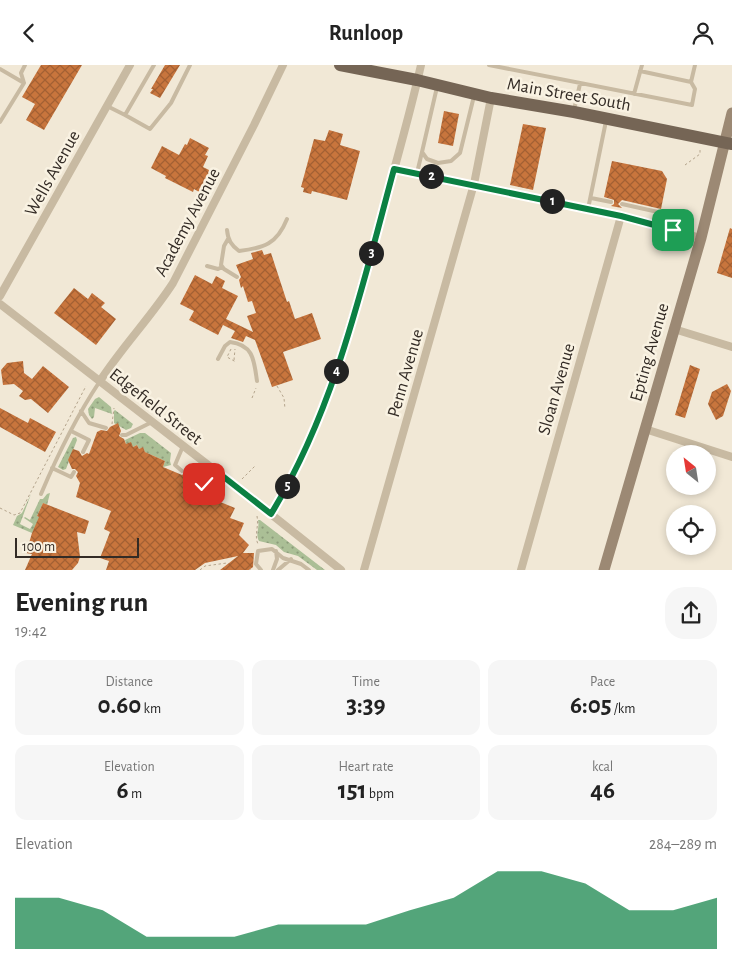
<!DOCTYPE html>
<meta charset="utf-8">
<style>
:root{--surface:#fff;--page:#f6f6f6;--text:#222;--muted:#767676;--accent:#0b8043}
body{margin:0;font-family:"Alegreya Sans",sans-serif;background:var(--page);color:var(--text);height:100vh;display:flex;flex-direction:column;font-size:19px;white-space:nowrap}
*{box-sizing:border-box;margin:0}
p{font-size:16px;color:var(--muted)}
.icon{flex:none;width:28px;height:28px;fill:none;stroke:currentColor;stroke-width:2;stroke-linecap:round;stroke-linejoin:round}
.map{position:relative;height:505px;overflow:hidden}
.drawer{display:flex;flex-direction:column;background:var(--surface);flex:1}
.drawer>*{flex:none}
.needle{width:32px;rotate:330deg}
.controls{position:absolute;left:666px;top:380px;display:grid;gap:10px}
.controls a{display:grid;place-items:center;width:50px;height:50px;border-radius:50%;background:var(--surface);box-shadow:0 2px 8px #0003;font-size:25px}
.scale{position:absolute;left:15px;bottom:12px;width:124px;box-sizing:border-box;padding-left:5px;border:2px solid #332b25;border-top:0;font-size:14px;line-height:18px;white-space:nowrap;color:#332b25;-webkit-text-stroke:4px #f9f2e2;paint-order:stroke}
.pin{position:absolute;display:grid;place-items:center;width:42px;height:42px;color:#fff;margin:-21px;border-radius:10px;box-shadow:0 2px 8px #0006}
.km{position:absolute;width:25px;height:25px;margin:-12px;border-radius:50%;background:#222;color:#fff;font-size:14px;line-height:25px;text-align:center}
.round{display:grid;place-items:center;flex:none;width:52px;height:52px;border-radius:20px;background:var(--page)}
.headline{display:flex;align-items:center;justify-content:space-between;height:85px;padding:0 15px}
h1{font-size:28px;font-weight:700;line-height:38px}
.metrics{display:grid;grid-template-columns:repeat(3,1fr);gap:8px;height:85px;padding:5px 15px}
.metrics div{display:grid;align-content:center;border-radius:12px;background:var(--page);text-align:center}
.metrics b{font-size:25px;font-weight:700}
.metrics small{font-size:14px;font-weight:400}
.metrics p{font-size:14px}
.chart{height:140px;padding:10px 15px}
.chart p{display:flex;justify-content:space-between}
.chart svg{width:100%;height:90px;margin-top:5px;fill:var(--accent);opacity:.7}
header{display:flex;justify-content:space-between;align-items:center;height:65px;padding:0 15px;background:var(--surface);font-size:22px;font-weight:700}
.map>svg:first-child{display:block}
</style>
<header><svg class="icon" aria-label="back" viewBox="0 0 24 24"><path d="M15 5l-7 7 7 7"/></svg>Runloop<svg class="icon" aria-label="person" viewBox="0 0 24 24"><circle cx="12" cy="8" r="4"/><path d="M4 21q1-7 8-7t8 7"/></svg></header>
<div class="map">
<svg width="732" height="505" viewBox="0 0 732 505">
<defs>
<pattern id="grass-dots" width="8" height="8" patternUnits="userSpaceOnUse" patternTransform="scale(1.25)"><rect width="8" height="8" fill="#abbf96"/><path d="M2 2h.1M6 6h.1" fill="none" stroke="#8c9b7a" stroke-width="1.8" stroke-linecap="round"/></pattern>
<pattern id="building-cross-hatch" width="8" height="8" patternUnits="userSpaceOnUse" patternTransform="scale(1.25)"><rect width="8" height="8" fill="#c8753d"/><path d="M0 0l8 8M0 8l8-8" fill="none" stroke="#a36033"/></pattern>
</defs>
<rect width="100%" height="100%" fill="#f1e8d6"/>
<path fill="url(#grass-dots)" d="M 99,332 L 111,342 L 112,349 L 95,343 L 94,352 L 92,354 L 89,350 L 88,344 L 95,334 Z
M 115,345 L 133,359 L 131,363 L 126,365 L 114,358 L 114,346 Z
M 140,368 L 145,368 L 171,388 L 170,396 L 171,400 L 163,402 L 165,396 L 145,387 L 143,382 L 139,384 L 137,380 L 133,382 L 126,379 L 125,375 Z
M 76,372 L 77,375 L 66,404 L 63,405 L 58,402 L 73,373 Z
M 50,428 L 47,440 L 43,438 L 37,451 L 41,453 L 32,468 L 13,460 L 17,451 L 22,448 L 31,429 L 20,459 L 30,464 L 33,459 L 24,453 L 25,452 L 30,455 L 40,434 L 43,434 L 47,429 Z
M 258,455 L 260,455 L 325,505 L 317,505 L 298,491 L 284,487 L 276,480 L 259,476 C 255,470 260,462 258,455 Z"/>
<path fill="url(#building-cross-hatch)" d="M 41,0 L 82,0 L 44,65 L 26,55 L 35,39 L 22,32 Z
M 165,0 L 180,0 L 160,33 L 150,28 L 153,24 L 151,24 Z
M 444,46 L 459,49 L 453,81 L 438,78 Z
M 523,59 L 546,63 L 533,125 L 510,120 Z
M 329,65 L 343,69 L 340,80 L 360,86 L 347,135 L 312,126 L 311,129 L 303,127 L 304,123 L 301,122 L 314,74 L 325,76 Z
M 190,73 L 209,83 L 205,90 L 208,91 L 203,102 L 217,109 L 206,131 L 194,124 L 193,127 L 165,113 L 166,111 L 151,103 L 162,81 L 179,90 L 185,79 L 187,80 Z
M 612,96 L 662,106 L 667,114 L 661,144 L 622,135 L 618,139 L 622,143 L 611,141 L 614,139 L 614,135 L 604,132 Z
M 730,163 L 732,164 L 732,213 L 717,208 Z
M 262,185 L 264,190 L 271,188 L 287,237 L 289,236 L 295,254 L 312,248 L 321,274 L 283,287 L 293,315 L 272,322 L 255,275 L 246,271 L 243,277 L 231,273 L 235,266 L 223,260 L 218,270 L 189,255 L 194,246 L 180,239 L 195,210 L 212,219 L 216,211 L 225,216 L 222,223 L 238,231 L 226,254 L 253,267 L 247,251 L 256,248 L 252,236 L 248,237 L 243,221 L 241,223 L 239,215 L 241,212 L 236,200 L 253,194 L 251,188 Z
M 74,223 L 88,234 L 92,228 L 105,238 L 101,242 L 116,254 L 96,280 L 54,248 Z
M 23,296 L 24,308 L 32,314 L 43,301 L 69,322 L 48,348 L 31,334 L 25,335 L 19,331 L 23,326 L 14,319 L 3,320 L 1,305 L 7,298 Z
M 690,300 L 700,304 L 685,353 L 675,350 Z
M 727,319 L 731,326 L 723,351 L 716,355 L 708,339 L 712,327 Z
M 0,343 L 28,358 L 30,353 L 56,367 L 45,387 L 0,362 Z
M 118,358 L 121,366 L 119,371 L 124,374 L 126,379 L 131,377 L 133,382 L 137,380 L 139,384 L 143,382 L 145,387 L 165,396 L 163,402 L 182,410 L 186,407 L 185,403 L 193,407 L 188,411 L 189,415 L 186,423 L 235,443 L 230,453 L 244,458 L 239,470 L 249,480 L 243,488 L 254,488 L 253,502 L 249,505 L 220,505 L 238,491 L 205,498 L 195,505 L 106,505 L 109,496 L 100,493 L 110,467 L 104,464 L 111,446 L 76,432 L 80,418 L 76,411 L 78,407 L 75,404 L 72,404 L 68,395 L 73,384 L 79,386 L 82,391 L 87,388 L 89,389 L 97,367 L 101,365 L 107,366 L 110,362 Z
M 43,438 L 89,456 L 85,469 L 77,467 L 80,492 L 78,498 L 72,505 L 25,505 L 32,489 L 26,488 L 32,468 L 39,452 L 37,451 Z"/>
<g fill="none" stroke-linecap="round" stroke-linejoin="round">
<path stroke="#b4a48c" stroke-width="1" stroke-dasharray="2.5 2.5" stroke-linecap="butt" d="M 685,100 L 700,89 L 700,85
M 231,284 L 227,292 L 236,297
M 234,295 L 235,284
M 277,321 L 284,333 L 285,344
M 252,333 L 256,323
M 112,359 L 114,343
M 242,414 L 255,401
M 0,443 L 14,450 L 20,448 L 86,321
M 257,451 C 259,462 254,471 258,479
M 250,504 L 250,505
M 200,505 L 205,501 L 227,498"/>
<path stroke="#c8baa2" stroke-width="4" d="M 154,0 L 125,50 L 150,64 L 171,38 L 190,0
M 489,0 L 692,40 L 695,24 L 691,17 L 695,0
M 0,4 L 24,18
M 640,6 L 691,17
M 437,22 L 422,87 L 427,94 L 438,98 L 451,96 L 460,88 L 474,31
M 634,29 L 642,0
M 107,41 L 125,50
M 574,45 L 580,19
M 0,57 L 24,18 L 21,8 L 25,0
M 417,108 L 422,87
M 591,133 L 611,137
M 622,139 L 676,151
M 588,144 L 606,56
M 227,165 C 228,175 231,180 239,186 C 264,183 277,179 287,154
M 228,174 L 224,181 L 221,200 L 224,204 L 237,212
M 207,201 L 218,204 L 222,202
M 218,294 L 225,281 L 230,277 C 254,280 254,296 257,316
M 81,346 L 89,358 L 106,363
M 71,366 L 89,375 L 83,387
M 122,370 L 126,370 L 152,357
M 52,403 L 71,412 L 74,407
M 182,406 L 175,400 L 183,381
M 191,412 L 203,419 L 210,418 L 220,409
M 41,429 C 57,391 76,352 100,316
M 261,505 L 256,499 L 258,486 L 272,484 L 283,493 L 301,499 L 309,505
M 273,505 L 277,494 L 276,486
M 278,505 L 291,494"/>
<path stroke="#c8baa2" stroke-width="8" d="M 394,104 L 621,151 L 701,173
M 0,231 L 130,0
M 0,239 L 252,434 L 341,505
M 674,264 L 732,282
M 100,316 C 122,282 151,252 173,218 L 254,60 L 283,0
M 645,364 L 732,392
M 271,449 C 323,363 350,266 376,169 C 392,113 408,57 421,0
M 364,505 L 474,119 L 491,33
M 521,505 L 621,151"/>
<path stroke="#9c8974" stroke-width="11" d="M 604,505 L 701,173 L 732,48"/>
<path stroke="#756555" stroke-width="12" d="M 340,0 L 417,15 L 491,33 L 574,47 L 732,79"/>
</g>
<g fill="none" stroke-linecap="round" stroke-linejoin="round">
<defs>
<path id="route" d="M 204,419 L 210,418 L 220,409 L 271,449 C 335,344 362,222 394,104 L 621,151 L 673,165"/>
</defs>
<use href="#route" stroke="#fff" stroke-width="10"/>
<use href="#route" stroke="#0b8043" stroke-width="6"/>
</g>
<g text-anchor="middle" stroke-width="5" stroke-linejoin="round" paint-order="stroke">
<g font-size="18" fill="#332b25" stroke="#f9f2e2">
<text transform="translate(569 29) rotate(10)" y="6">Main Street South</text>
<text transform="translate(52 108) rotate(-61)" y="6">Wells Avenue</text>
<text transform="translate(187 157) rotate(-62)" y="6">Academy Avenue</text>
<text transform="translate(649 287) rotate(-74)" y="6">Epting Avenue</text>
<text transform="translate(405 308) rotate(-74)" y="6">Penn Avenue</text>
<text transform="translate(556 324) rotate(-74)" y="6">Sloan Avenue</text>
<text transform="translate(156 341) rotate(38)" y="6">Edgefield Street</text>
</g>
</g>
</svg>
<div class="controls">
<a><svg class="needle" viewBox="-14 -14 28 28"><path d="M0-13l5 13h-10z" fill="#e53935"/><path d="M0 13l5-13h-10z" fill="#767676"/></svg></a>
<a><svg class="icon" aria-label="locate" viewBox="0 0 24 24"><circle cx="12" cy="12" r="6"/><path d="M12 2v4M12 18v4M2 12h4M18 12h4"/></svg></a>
</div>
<div class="scale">100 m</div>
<div class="pin" style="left:673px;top:165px;background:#1e9e55"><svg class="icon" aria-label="arrive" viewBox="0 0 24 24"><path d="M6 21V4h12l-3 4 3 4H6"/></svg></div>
<div class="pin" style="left:204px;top:419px;background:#d93025"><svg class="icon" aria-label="check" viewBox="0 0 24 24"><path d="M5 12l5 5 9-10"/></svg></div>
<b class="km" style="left:552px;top:136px">1</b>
<b class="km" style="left:431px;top:111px">2</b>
<b class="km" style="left:371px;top:188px">3</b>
<b class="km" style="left:336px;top:306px">4</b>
<b class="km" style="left:287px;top:421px">5</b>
</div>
<section class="drawer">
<div class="headline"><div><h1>Evening run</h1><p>19:42</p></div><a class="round"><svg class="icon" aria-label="share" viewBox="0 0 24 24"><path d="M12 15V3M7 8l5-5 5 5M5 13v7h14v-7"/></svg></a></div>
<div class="metrics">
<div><p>Distance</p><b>0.60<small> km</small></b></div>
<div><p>Time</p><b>3:39</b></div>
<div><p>Pace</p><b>6:05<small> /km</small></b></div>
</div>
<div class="metrics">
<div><p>Elevation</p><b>6<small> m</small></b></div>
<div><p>Heart rate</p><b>151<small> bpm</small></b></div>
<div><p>kcal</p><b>46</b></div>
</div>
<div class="chart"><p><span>Elevation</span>284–289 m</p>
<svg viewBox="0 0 160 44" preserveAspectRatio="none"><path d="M0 44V19L10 19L20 25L30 38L40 38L50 38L60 32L70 32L80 32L90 25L100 19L110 6L120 6L130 12L140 25L150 25L160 19V44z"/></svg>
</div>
</section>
